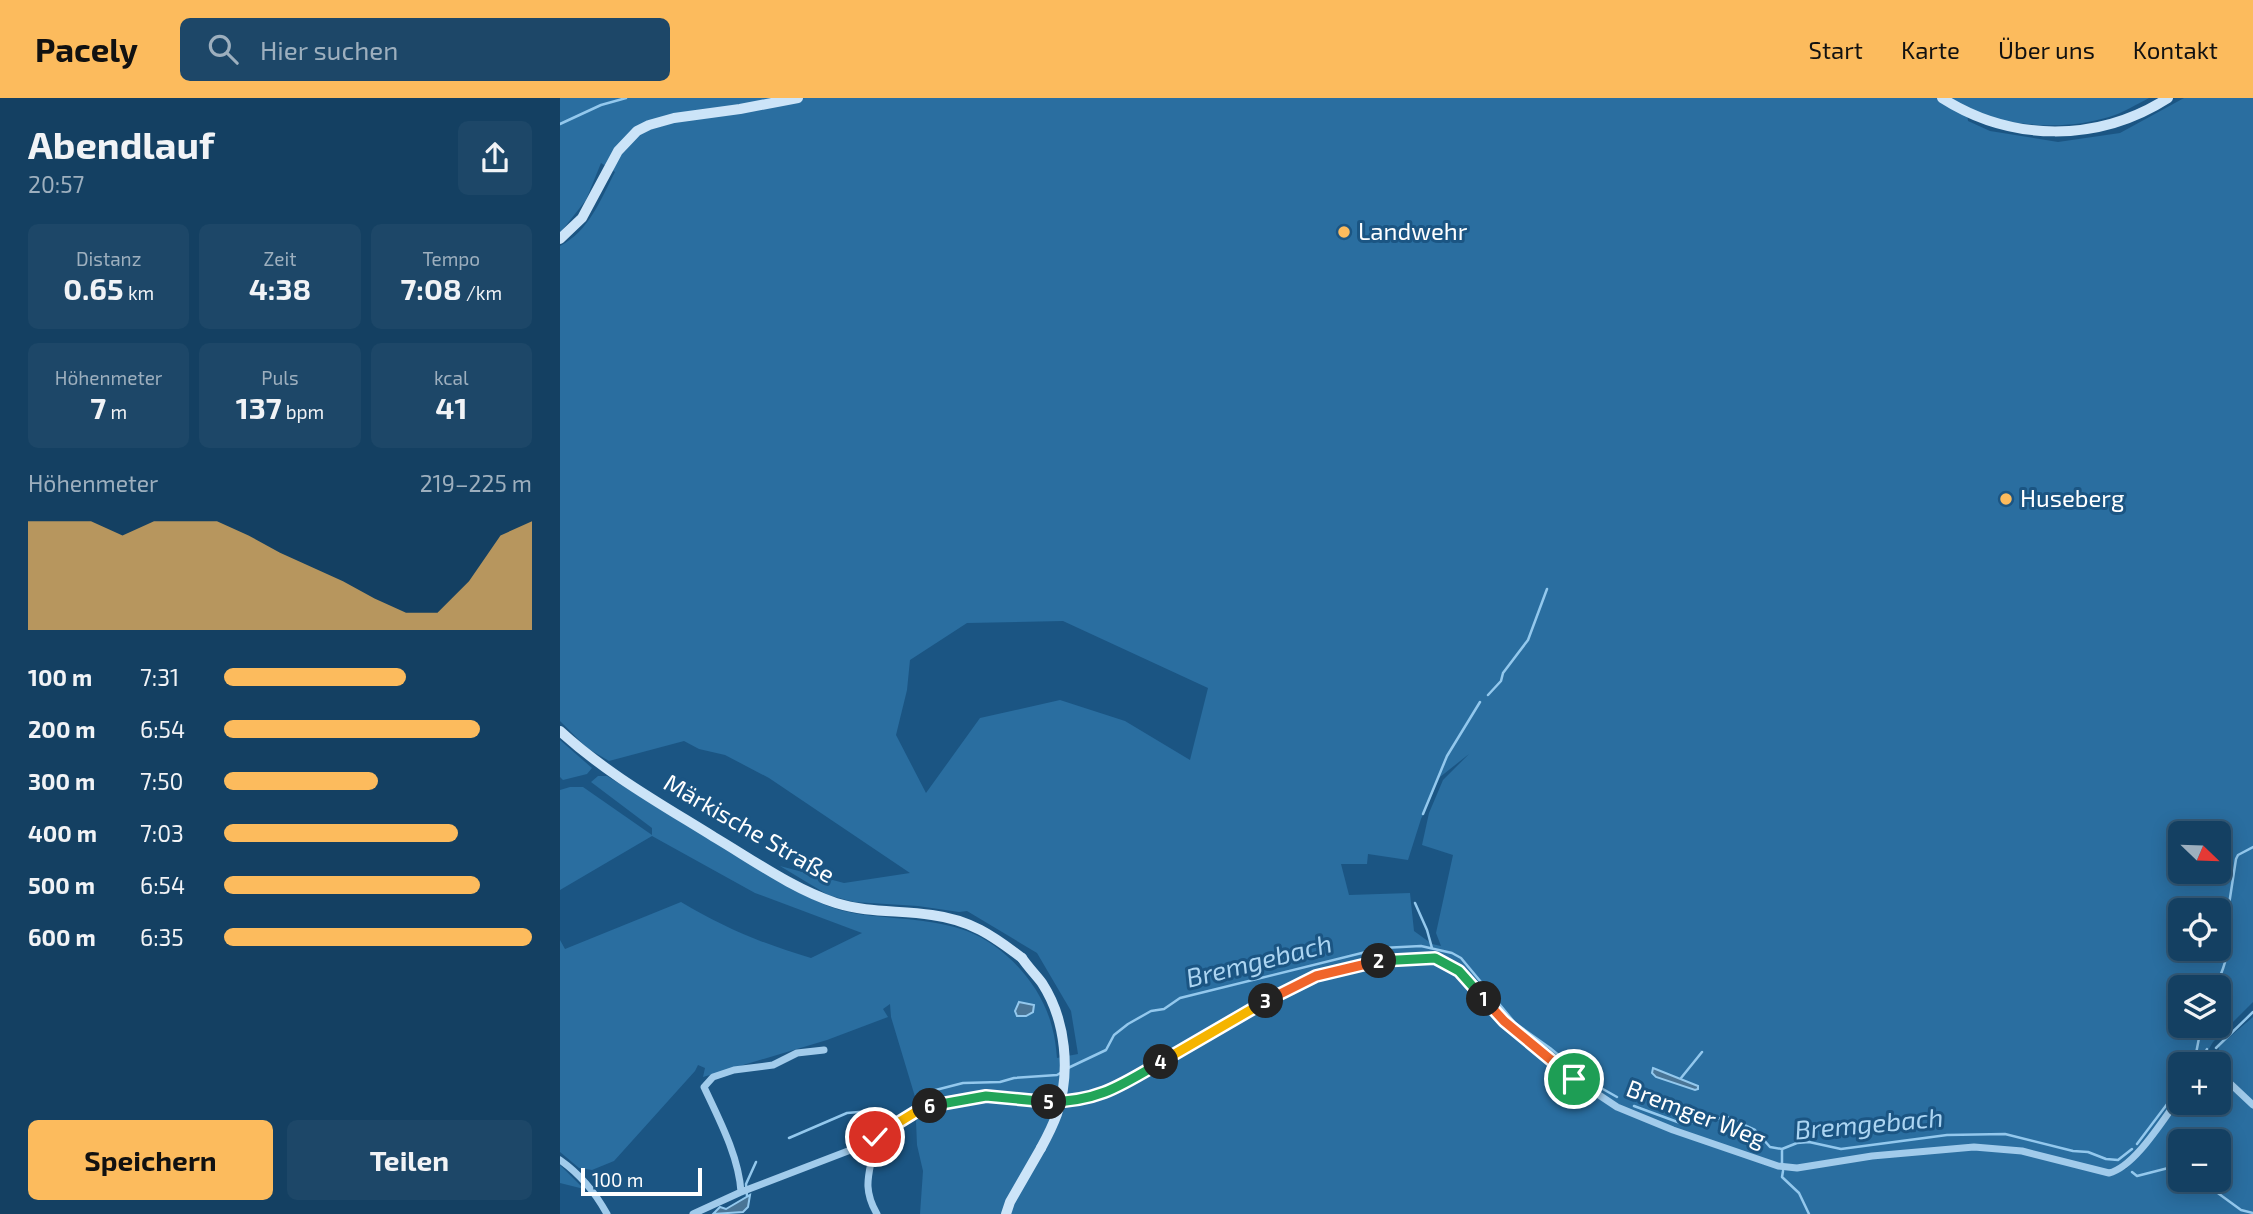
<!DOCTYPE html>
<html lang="de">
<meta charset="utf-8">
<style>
:root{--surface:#144062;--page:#1d4768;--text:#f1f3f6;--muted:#9dafbe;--line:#335977;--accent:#fcbb5d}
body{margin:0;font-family:"Exo 2",sans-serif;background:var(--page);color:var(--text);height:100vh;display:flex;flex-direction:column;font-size:26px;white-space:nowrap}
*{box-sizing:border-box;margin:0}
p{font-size:23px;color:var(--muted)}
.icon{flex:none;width:38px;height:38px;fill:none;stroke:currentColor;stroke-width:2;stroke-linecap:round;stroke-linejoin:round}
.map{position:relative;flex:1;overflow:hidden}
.side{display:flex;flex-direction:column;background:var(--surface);width:560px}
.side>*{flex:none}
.needle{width:46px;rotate:113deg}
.controls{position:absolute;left:1608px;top:723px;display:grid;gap:14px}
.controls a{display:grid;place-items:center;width:63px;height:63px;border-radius:10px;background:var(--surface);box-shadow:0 4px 18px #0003,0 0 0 2px var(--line);font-size:35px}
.scale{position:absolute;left:21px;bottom:18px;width:121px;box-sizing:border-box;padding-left:7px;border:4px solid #fff;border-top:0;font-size:19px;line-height:24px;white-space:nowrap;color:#fff;-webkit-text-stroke:5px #1b5583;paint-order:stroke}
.pin{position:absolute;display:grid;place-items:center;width:60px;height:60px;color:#fff;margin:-30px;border:4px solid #fff;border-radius:50%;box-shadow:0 2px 7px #0007}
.km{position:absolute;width:35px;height:35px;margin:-18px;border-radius:50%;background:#222;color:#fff;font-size:19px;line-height:35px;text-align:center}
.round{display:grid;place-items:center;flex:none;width:74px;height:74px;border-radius:10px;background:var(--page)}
.summary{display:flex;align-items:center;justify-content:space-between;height:119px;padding:0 28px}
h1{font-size:38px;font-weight:700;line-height:52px}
.stats{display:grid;grid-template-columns:repeat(3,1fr);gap:10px;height:119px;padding:7px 28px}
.stats div{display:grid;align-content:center;border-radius:10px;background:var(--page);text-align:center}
.stats b{font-size:30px;font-weight:700}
.stats small{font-size:19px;font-weight:400}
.stats p{font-size:19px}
.chart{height:196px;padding:14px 28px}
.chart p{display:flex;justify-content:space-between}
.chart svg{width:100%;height:126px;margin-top:7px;fill:var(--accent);opacity:.7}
.primary-button{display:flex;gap:14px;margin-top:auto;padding:14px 28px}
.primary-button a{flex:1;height:80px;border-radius:10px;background:var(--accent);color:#111;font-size:28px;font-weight:700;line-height:80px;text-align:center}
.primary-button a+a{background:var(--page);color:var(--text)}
ul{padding:0 28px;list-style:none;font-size:23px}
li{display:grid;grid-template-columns:112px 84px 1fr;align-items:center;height:52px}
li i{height:18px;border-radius:9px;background:var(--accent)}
header{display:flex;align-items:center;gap:42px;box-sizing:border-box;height:98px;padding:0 35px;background:var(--accent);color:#111}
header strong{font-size:33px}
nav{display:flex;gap:38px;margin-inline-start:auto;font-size:24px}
.search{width:490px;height:63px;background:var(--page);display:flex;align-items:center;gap:18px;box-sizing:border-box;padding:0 24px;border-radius:10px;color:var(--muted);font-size:26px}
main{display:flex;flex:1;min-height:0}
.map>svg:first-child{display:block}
</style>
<header>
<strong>Pacely</strong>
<div class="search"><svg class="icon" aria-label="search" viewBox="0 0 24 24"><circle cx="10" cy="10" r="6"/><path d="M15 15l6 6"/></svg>Hier suchen</div>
<nav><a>Start</a><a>Karte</a><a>Über uns</a><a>Kontakt</a></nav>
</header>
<main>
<section class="side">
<div class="summary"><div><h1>Abendlauf</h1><p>20:57</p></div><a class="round"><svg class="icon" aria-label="share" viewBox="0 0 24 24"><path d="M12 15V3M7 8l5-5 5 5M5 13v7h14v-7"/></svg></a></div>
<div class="stats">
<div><p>Distanz</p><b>0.65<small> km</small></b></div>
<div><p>Zeit</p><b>4:38</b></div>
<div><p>Tempo</p><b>7:08<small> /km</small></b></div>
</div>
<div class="stats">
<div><p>Höhenmeter</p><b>7<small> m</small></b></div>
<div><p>Puls</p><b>137<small> bpm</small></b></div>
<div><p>kcal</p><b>41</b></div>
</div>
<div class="chart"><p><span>Höhenmeter</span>219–225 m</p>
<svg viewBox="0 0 160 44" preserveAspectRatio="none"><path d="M0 44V6L10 6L20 6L30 11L40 6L50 6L60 6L70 11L80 17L90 22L100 27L110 33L120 38L130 38L140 27L150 11L160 6V44z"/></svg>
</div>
<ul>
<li><b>100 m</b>7:31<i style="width:59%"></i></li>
<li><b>200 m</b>6:54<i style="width:83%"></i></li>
<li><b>300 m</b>7:50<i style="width:50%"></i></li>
<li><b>400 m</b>7:03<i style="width:76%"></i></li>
<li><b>500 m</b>6:54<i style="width:83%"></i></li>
<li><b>600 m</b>6:35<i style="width:100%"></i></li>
</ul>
<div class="primary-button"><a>Speichern</a><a>Teilen</a></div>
</section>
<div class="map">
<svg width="1693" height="1116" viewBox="0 0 1693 1116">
<rect width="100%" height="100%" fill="#1b5583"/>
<path fill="#2a6ea0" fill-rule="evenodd" d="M 0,0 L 1589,0 C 1577,6 1563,15 1549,19 C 1498,34 1458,26 1407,16 L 1408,23 L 1430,33 L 1498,44 L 1560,35 L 1624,0 L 1693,0 L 1693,904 L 1653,944 L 1640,966 L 1620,966 L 1620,996 L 1572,1058 L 1553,1072 L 1566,1071 L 1622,1005 L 1659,1004 L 1659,981 L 1693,1008 L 1693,1116 L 360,1116 L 363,1073 L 357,1047 L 356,1023 L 368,1005 L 356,1002 L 331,919 L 330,906 L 323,911 L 328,919 L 267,942 L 143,979 L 145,970 L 138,967 L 135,973 L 54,1063 L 32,1072 L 19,1070 L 0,1054 L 0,842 L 5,851 L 121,804 C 165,830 203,846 251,860 L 302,835 L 195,795 L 92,738 L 0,792 L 0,692 L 10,689 L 23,689 L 92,737 L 92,730 L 31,684 L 38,678 L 47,678 C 92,706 137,734 183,761 C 209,776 234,793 261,805 C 291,819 323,818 355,822 C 372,824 391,827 407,833 C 446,848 482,888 492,929 C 495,939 496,950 497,960 L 518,956 L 511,913 L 477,855 L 407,813 L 399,814 L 358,808 L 294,804 L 268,797 L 220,768 L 284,785 L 350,775 L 209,680 L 165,657 L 139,651 L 124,643 L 49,663 L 27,650 L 0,623 L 0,148 C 29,133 41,101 55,74 L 41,65 L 26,102 L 0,135 ZM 503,523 L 648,590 L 630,662 L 565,623 L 500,602 L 420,620 L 366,695 L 336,637 L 347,592 L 350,562 L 407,525 ZM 909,656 L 883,682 L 869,715 L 862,747 L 893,757 L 876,835 L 881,848 L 872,846 L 854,833 L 850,795 L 789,797 L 781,766 L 807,766 L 808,756 L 848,762 L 861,721 L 880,679 ZM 1620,735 L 1659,735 L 1659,774 L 1620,774 ZM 1620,812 L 1659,812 L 1659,850 L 1620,850 ZM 1620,889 L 1659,889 L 1659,928 L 1620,928 ZM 1620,1043 L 1659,1043 L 1659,1082 L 1620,1082 Z
M 0,642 L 32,670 L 27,676 L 3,682 L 0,679 Z
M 1693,919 L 1693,1004 L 1687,1000 L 1658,965 L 1659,948 Z
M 0,1067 L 24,1091 L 0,1085 Z"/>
<path fill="#4a7596" stroke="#93c8ed" stroke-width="2" d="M 459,904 L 474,907 L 473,914 L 466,918 L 457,918 L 455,913 Z
M 1093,970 L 1138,988 L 1138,991 L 1135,992 L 1096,979 L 1092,975 Z
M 190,1097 L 188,1109 L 183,1114 L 153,1116 L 160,1109 L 166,1111 Z"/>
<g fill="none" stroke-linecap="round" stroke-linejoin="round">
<path stroke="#93c8ed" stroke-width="2.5" d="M 0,26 L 41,7 L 66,0
M 928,597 L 941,583 L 943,575 L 968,542 L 987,491
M 863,716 L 887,658 L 920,604
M 855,805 L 867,832 L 872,850
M 1659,902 L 1663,892 L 1658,883 C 1665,867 1670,855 1662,839 L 1666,826 L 1676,761 L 1678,757 L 1693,749
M 1656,950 L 1693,914
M 1636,959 L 1642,960 L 1647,951
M 1634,966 L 1639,940 L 1649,928
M 508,970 L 546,952 L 554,937 L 568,926 L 591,913 L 604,911 L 620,900 L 822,850 L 861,848 L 892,855 L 901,860 L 955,925 L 990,950 L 1034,986 L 1057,999
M 1121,980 L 1142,954
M 360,996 L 403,985 L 440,984 L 454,980 L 497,977 L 502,974
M 1074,1008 L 1123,1026 L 1167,1019 L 1195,1032 L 1210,1049 L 1222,1051 L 1237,1045 L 1249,1044 L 1281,1051 L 1387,1037 L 1445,1036 L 1513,1053 L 1528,1054 L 1546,1061 L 1558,1062 L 1572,1051
M 229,1040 L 287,1015 L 323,1012
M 1577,1046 L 1620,989
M 1222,1051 L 1222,1065
M 1223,1073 L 1222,1079 L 1239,1095 L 1249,1116
M 1572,1074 L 1577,1078 L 1620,1067
M 1640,1082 L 1681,1112 L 1693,1115
M 187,1098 L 186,1086 L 196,1064"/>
<path stroke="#a1cbeb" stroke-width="7" d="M 1659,975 L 1693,1007
M 315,1039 C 313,1071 299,1085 317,1116
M 0,1062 C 20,1076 35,1094 47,1116
M 181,1094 C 179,1059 159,1021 144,989 L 153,979 L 174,972 L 213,967 L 237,955 L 264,952
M 133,1116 L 181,1094 L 301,1048 L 362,1010 L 426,998 L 483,1004 L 509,1004 L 532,1000 L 551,993 C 618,954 683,911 753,879 C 779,868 849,855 875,861 C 884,862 892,868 899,873 L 944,923 L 1015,981 L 1057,1009 L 1113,1032 L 1218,1068 L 1237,1070 L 1312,1058 L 1414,1049 L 1462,1053 L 1549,1075 C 1575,1069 1604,1020 1620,999"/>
<path stroke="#cce4f8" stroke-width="10" d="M 1382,0 C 1451,44 1538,45 1608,0
M 0,141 L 22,120 L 58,53 L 77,33 L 89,27 L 114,20 L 180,11 L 238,0
M 0,633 C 47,676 101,706 154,739 C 193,762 233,791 276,805 C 308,815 339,812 372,817 C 410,822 432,837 462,860
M 446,1116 L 450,1104 L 481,1050"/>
<path stroke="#cce4f8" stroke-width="10" d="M 462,860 C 468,869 476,877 482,885 C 506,922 511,974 497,1016 C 493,1027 487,1039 481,1050"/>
</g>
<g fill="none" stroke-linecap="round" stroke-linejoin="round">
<defs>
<path id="split-1" d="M 924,901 L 944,923 L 1014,981"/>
<path id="split-2" d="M 819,863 L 875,860 L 899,873 L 924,901"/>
<path id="split-3" d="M 706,903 L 756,878 L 819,863"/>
<path id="split-4" d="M 601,964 L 706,903"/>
<path id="split-5" d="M 489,1004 C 539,1003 560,988 601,964"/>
<path id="split-6" d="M 370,1008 L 426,998 L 489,1004"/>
<path id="split-7" d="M 315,1039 L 362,1010 L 370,1008"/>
</defs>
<use href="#split-1" stroke="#fff" stroke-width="14"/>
<use href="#split-2" stroke="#fff" stroke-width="14"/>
<use href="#split-3" stroke="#fff" stroke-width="14"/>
<use href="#split-4" stroke="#fff" stroke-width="14"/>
<use href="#split-5" stroke="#fff" stroke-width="14"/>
<use href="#split-6" stroke="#fff" stroke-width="14"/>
<use href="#split-7" stroke="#fff" stroke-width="14"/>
<use href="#split-1" stroke="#f0652b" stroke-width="9"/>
<use href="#split-2" stroke="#22a559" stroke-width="9"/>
<use href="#split-3" stroke="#f0652b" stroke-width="9"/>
<use href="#split-4" stroke="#f5b400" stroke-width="9"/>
<use href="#split-5" stroke="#22a559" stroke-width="9"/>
<use href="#split-6" stroke="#22a559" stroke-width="9"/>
<use href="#split-7" stroke="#f5b400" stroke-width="9"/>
</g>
<g fill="#fcbb5d" stroke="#1b5583" stroke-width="2.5">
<circle cx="784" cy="134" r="7"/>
<circle cx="1446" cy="401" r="7"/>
</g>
<g text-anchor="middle" stroke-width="6" stroke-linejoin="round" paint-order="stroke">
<g font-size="24" fill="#fff" stroke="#1b5583" text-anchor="start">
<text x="798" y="142">Landwehr</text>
<text x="1460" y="409">Huseberg</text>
</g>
<g font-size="24" fill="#fff" stroke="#1b5583">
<text transform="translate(189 731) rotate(30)" y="8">Märkische Straße</text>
<text transform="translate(1136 1016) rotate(21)" y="8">Bremger Weg</text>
</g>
<g font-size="26" font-style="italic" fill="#acd5f2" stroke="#1b5583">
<text transform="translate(699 863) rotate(-14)" y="9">Bremgebach</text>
<text transform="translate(1309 1026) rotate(-5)" y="9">Bremgebach</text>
</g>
</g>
</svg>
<div class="controls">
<a><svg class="needle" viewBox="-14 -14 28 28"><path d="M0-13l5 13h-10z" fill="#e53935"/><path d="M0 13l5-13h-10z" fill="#9dafbe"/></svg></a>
<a><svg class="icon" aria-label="locate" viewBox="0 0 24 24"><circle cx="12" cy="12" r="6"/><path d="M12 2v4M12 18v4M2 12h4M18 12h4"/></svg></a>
<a><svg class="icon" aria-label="layers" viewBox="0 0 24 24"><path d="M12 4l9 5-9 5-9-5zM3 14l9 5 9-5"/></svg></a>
<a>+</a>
<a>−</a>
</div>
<div class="scale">100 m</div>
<div class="pin" style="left:1014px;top:981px;background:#1e9e55"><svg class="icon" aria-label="arrive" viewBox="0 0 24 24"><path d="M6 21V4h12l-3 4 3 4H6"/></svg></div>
<div class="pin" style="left:315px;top:1039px;background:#d93025"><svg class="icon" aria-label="check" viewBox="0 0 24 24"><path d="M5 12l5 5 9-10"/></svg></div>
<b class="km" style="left:924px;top:901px">1</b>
<b class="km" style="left:819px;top:863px">2</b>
<b class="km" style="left:706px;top:903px">3</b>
<b class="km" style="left:601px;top:964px">4</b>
<b class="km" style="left:489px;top:1004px">5</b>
<b class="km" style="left:370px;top:1008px">6</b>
</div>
</main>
